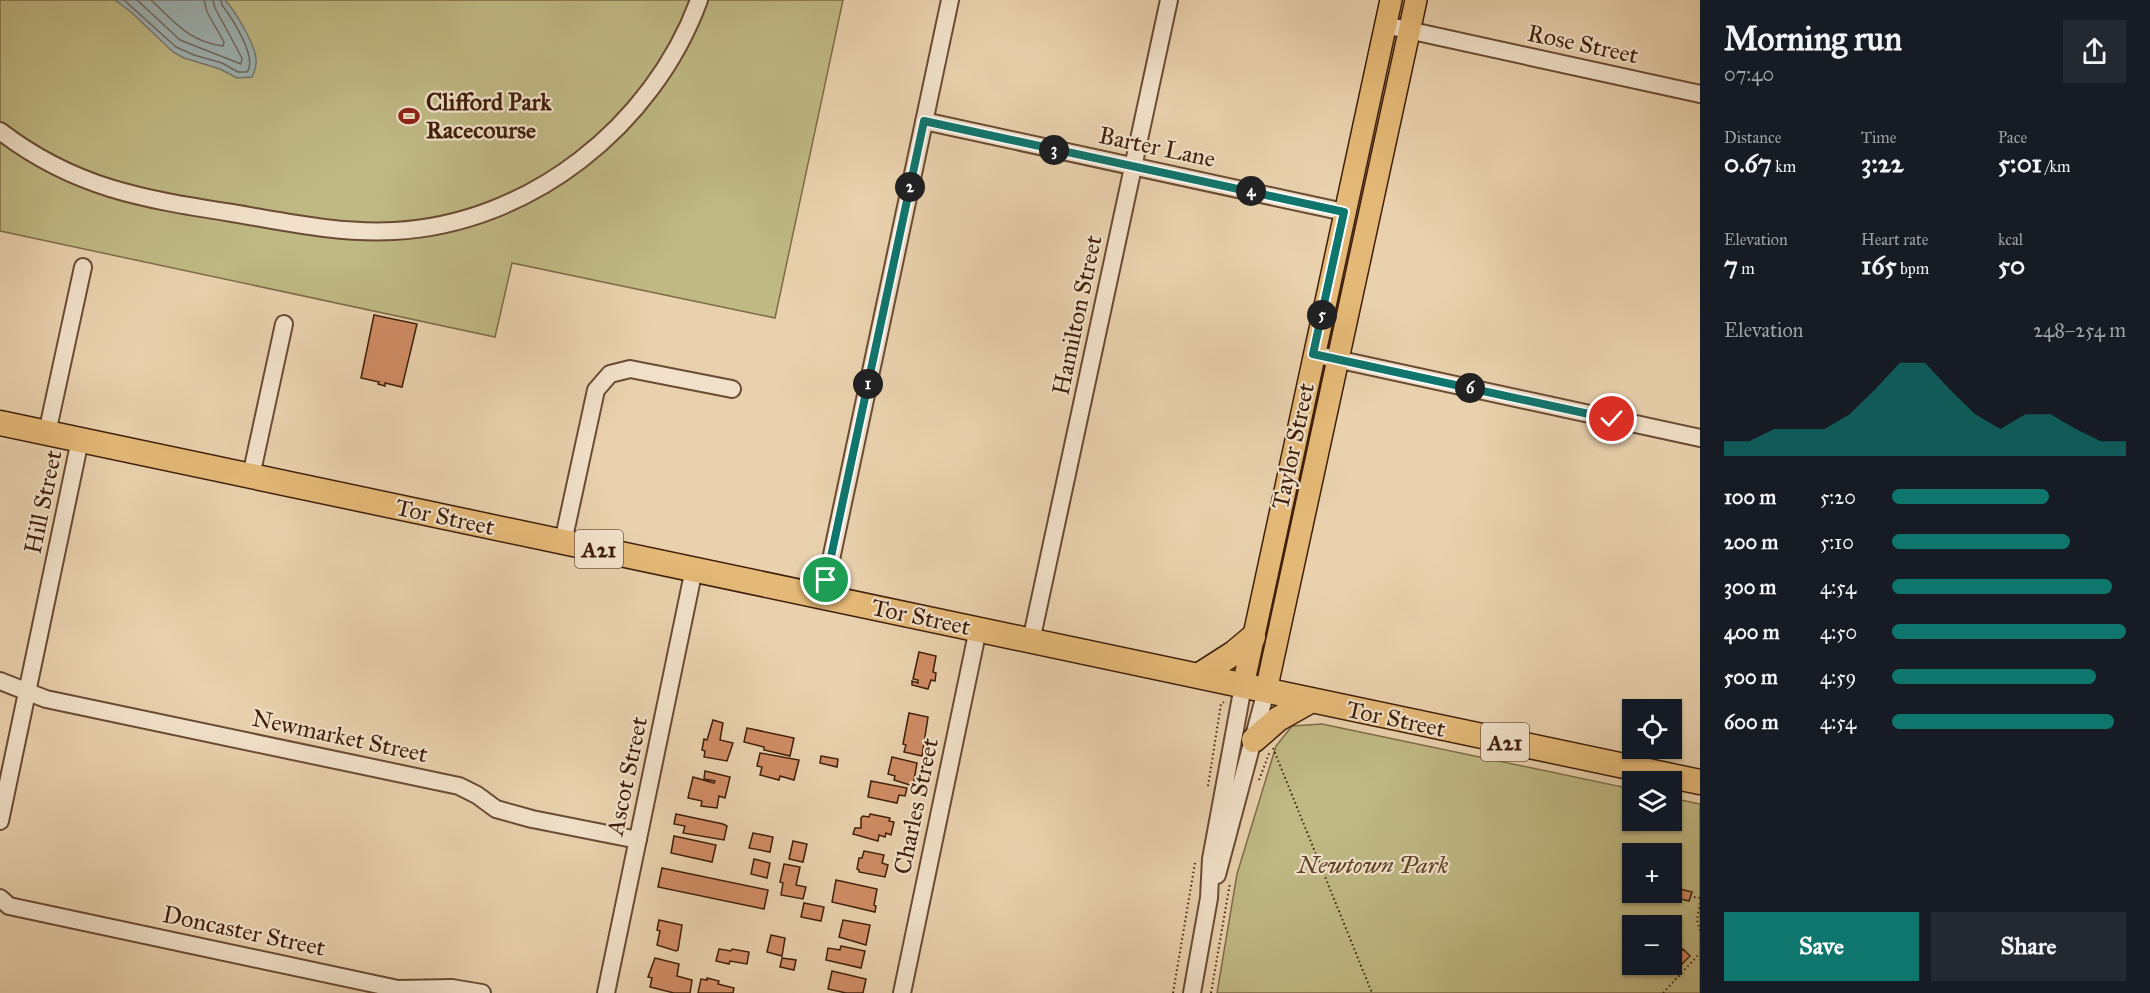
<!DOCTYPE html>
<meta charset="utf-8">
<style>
:root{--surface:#171b24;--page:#242831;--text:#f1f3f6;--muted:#9ea1a6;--accent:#0f766e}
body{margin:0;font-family:"IM FELL Great Primer",serif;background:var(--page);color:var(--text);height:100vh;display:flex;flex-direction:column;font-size:22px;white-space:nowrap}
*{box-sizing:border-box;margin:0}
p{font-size:20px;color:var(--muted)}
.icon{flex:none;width:33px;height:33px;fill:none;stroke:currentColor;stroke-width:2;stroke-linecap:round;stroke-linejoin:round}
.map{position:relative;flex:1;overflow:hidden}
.panel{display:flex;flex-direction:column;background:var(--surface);width:450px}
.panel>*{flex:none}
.buttons{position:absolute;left:1622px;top:699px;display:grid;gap:12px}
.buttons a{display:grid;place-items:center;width:60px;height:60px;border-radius:0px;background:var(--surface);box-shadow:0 2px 4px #0004;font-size:30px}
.pin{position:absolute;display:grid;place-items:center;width:51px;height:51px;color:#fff;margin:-26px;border:3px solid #fff;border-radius:50%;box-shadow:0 2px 6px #0007}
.km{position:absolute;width:30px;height:30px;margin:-15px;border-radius:50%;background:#222;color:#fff;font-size:16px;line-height:30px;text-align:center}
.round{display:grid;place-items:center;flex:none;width:63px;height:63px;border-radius:0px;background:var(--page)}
.overview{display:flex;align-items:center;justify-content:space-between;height:102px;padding:0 24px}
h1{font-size:33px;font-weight:700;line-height:45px}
.figures{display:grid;grid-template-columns:repeat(3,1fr);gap:9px;height:102px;padding:6px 24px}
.figures div{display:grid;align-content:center}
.figures b{font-size:26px;font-weight:700}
.figures small{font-size:16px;font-weight:400}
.figures p{font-size:16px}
.chart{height:168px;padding:12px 24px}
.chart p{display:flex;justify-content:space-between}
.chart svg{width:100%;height:108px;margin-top:6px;fill:var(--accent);opacity:.7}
.button{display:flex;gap:12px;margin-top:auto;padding:12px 24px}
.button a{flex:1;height:69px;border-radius:0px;background:var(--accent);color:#fff;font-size:24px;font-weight:700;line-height:69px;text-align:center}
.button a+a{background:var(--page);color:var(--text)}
ul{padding:0 24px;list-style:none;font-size:20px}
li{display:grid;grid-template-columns:96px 72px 1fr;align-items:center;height:45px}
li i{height:15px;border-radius:8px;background:var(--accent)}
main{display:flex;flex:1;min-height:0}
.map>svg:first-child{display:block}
</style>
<main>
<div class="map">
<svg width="1700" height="993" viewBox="0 0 1700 993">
<rect width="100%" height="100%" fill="#e9d1ad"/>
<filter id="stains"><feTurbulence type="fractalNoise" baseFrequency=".00333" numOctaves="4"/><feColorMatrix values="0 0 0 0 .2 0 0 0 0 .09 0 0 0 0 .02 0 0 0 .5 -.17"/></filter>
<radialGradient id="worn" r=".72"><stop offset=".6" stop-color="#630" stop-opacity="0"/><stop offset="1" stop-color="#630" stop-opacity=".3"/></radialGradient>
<path fill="#bfb984" stroke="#7f6c47" stroke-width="1.5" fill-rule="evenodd" d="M 0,0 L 843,0 L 775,318 L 512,263 L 495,337 L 0,231 Z
M 1322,724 L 1632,789 L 1632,820 L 1671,820 L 1671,798 L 1700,804 L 1700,993 L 1217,993 L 1237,874 L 1276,746 L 1292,726 ZM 1632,854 L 1671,854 L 1671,892 L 1632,892 ZM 1632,926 L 1671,926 L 1671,964 L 1632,964 Z"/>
<path fill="#9db4b6" stroke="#777871" stroke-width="1.5" d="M 115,0 L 225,0 C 235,11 255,44 256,59 C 257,66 255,71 252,77 L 237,78 L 220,69 L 184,58 L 173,52 L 131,12 Z"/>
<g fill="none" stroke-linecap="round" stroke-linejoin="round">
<path stroke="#6e6960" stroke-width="1.5" d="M 124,0 L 176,47 L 194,55 L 222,63 L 238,72 L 247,72 C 258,58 232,18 222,5 L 221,0
M 137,0 L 180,40 L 241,64 L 242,58 L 215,8 L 213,0
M 151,0 C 175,22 188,41 223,46 L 224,42 L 207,12 L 204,0"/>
</g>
<path fill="#d08c64" stroke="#3f1e0a" stroke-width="1.5" d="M 374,315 L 417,324 L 402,387 L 385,383 L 385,386 L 378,384 L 379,382 L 361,378 Z
M 919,652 L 936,656 L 933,672 L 936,673 L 935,681 L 931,680 L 928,689 L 912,685 L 912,681 L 918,683 L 918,680 L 913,679 Z
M 909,713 L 928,717 L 922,756 L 904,752 L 906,745 L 903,744 Z
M 713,720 L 723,723 L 720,740 L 733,743 L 727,761 L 704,757 L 705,751 L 702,750 L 704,739 L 707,740 Z
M 747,728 L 794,738 L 790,756 L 764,750 L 764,747 L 744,742 Z
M 760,753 L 799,760 L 794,780 L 780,776 L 779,780 L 760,775 L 762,767 L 757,766 Z
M 821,756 L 838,759 L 837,767 L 820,763 Z
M 892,757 L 917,763 L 913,786 L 894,780 L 895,776 L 888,774 Z
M 705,771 L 730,777 L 725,798 L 719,796 L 717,808 L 701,806 L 702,801 L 688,798 L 693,777 L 714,783 L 715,781 L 704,779 Z
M 871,781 L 907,788 L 905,796 L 899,795 L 897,803 L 868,797 Z
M 676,814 L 723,824 L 727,826 L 724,840 L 683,833 L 685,826 L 674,824 Z
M 870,814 L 890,818 L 889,821 L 894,822 L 891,835 L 886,833 L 885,837 L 879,835 L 878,841 L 853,834 L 855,828 L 861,828 L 861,818 L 863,816 L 869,817 Z
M 753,833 L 773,837 L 770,852 L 749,848 Z
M 674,836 L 716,845 L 712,862 L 671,853 Z
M 793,841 L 807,844 L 803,862 L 789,859 Z
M 864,851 L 884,855 L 882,863 L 888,865 L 885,877 L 859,872 L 859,870 L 857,869 L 859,858 L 862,858 Z
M 754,859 L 770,863 L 767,878 L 751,874 Z
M 784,864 L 800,867 L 796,885 L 806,887 L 803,899 L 781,895 L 783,883 L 780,882 Z
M 662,868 L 768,890 L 764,909 L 658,887 Z
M 836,880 L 877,889 L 874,905 L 876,906 L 875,912 L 832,902 Z
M 1672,887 L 1692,892 L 1689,901 L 1669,896 Z
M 804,903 L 824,907 L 821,921 L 801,917 Z
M 659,920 L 682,925 L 678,950 L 676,951 L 657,945 L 660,931 L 657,930 Z
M 843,920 L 870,925 L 866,945 L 839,937 Z
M 771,935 L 785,938 L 782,956 L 767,952 Z
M 841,946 L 865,951 L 861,968 L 826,960 L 828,948 L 840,950 Z
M 719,949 L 731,951 L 732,949 L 749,952 L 747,964 L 730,961 L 729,964 L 716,961 Z
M 1683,949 L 1690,956 L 1682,964 L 1675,957 Z
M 655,958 L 679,964 L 677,976 L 692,980 L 690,993 L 674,993 L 650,987 L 652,978 L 648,977 Z
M 782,958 L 796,960 L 794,970 L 780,967 Z
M 832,971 L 866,979 L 863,993 L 846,993 L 828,989 Z
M 707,978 L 719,981 L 718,984 L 734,988 L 733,993 L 698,993 L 701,979 L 707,980 Z"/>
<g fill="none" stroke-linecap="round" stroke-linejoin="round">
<defs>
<path id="minor" d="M 1385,25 L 1700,94
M 924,121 L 1344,212
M 0,131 C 74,188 143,199 232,213 C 286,222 340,234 394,231 C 530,224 653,126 699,0
M 1313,354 L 1700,438
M 47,433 L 83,267
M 251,476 L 284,324
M 563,542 L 596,390 L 610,374 L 630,369 L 732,389
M 823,597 L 950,0
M 1031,641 L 1169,0
M 0,681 L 46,699 L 459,786 L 477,795 L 496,809 L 532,819 L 638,840
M 0,821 L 80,440
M 1217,875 L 1266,691
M 0,898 L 9,906 L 398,989 L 452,988 L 482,993
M 606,993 L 694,569
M 902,993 L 978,629
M 1192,993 L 1209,898 L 1211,859 L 1243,686"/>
<path id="major" d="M 1243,686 L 1391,0
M 1266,691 L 1416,0"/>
<path id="highway" d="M 0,423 L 1700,782
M 1198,676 L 1234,653 L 1253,637
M 1254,740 L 1278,719 L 1310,701"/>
</defs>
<use href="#minor" stroke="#6a4b33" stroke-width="20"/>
<use href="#major" stroke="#3f1e0a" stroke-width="24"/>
<use href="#highway" stroke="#3f1e0a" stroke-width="27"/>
<path stroke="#3f1e0a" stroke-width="2" stroke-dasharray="1.5 3" stroke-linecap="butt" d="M 1273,748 L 1372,993
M 1259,780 L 1270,751
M 1208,786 L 1221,704 L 1224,702
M 1694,897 L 1700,898
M 1700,903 L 1697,920 L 1700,931
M 1173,993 L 1195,863
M 1211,993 L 1230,883
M 1663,993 L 1700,953"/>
<use href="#minor" stroke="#f1e1ca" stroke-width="16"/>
<use href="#major" stroke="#e4b876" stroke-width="21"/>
<use href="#highway" stroke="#e4b876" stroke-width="24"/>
</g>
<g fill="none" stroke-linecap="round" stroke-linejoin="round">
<defs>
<path id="route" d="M 826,580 L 924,121 L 1344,212 L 1313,354 L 1612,419"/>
</defs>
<use href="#route" stroke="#fff" stroke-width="12"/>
<use href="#route" stroke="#0f766e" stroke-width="8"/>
</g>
<defs>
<symbol id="stadium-bare" viewBox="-9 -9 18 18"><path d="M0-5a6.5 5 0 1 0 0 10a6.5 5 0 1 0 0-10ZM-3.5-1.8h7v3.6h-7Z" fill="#8f2418" stroke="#f1e1ca" stroke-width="2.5" paint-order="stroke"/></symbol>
</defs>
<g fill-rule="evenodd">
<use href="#stadium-bare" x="394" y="101" width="30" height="30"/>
</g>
<g text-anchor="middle" stroke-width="4.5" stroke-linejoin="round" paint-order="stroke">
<g fill="#f1e1ca" stroke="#745844" stroke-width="1.5">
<rect x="575" y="530" width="48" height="38" rx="4.5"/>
<rect x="1481" y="723" width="48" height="38" rx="4.5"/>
</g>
<g font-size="22" font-weight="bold" fill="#3f1e0a">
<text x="599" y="557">A21</text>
<text x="1505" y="750">A21</text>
</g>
<g font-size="24" fill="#3f1e0a" stroke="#f1e1ca">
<text transform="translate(1583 44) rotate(12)" y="8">Rose Street</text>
<text transform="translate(1157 147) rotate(12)" y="8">Barter Lane</text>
<text transform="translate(1077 315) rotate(-78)" y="8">Hamilton Street</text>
<text transform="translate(1293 446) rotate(-78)" y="8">Taylor Street</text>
<text transform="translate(43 502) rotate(-78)" y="8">Hill Street</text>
<text transform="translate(445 517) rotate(12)" y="8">Tor Street</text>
<text transform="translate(921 617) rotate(12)" y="8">Tor Street</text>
<text transform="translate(1396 719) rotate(12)" y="8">Tor Street</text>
<text transform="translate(340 736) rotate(12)" y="8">Newmarket Street</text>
<text transform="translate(627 776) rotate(-78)" y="8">Ascot Street</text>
<text transform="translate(916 806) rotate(-78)" y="8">Charles Street</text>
<text transform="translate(244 931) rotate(12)" y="8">Doncaster Street</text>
</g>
<g font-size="24" font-weight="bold" fill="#3f1e0a" stroke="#f1e1ca" text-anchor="start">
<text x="426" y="110">Clifford Park<tspan x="426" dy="28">Racecourse</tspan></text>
</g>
<g font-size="24" font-style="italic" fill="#5f4528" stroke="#f1e1ca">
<text x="1373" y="873">Newtown Park</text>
</g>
</g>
<rect width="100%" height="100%" filter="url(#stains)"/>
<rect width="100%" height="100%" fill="url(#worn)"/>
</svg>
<div class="buttons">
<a><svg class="icon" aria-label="locate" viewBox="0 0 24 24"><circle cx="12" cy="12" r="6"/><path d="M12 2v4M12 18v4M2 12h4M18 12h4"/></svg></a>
<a><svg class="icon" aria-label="layers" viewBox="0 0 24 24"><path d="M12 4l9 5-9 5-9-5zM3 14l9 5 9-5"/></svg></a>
<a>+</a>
<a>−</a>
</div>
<div class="pin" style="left:826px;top:580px;background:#1e9e55"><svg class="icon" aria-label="arrive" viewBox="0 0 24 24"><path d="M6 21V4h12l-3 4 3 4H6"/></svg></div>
<div class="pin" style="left:1612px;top:419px;background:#d93025"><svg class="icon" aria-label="check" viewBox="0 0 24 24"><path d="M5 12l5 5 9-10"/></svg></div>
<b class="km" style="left:868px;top:384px">1</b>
<b class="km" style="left:910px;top:187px">2</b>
<b class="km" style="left:1054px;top:150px">3</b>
<b class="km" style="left:1251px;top:191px">4</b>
<b class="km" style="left:1322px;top:315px">5</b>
<b class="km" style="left:1470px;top:388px">6</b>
</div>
<section class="panel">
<div class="overview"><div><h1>Morning run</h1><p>07:40</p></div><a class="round"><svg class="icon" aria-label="share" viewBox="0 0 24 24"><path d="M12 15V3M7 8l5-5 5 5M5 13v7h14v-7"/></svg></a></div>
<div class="figures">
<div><p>Distance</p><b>0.67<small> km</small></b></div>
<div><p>Time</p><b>3:22</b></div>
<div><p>Pace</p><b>5:01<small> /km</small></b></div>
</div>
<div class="figures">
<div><p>Elevation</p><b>7<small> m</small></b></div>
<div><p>Heart rate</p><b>165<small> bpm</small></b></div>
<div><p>kcal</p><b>50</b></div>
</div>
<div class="chart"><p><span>Elevation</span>248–254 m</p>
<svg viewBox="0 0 160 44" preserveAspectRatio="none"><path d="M0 44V38L10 38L20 33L30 33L40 33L50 27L60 17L70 6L80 6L90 17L100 27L110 33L120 27L130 27L140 33L150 38L160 38V44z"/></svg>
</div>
<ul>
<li><b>100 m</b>5:20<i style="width:67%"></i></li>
<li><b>200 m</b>5:10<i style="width:76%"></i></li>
<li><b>300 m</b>4:54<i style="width:94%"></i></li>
<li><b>400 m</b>4:50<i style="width:100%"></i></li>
<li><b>500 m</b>4:59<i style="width:87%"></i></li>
<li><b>600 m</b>4:54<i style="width:95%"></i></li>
</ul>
<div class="button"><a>Save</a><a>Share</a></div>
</section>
</main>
